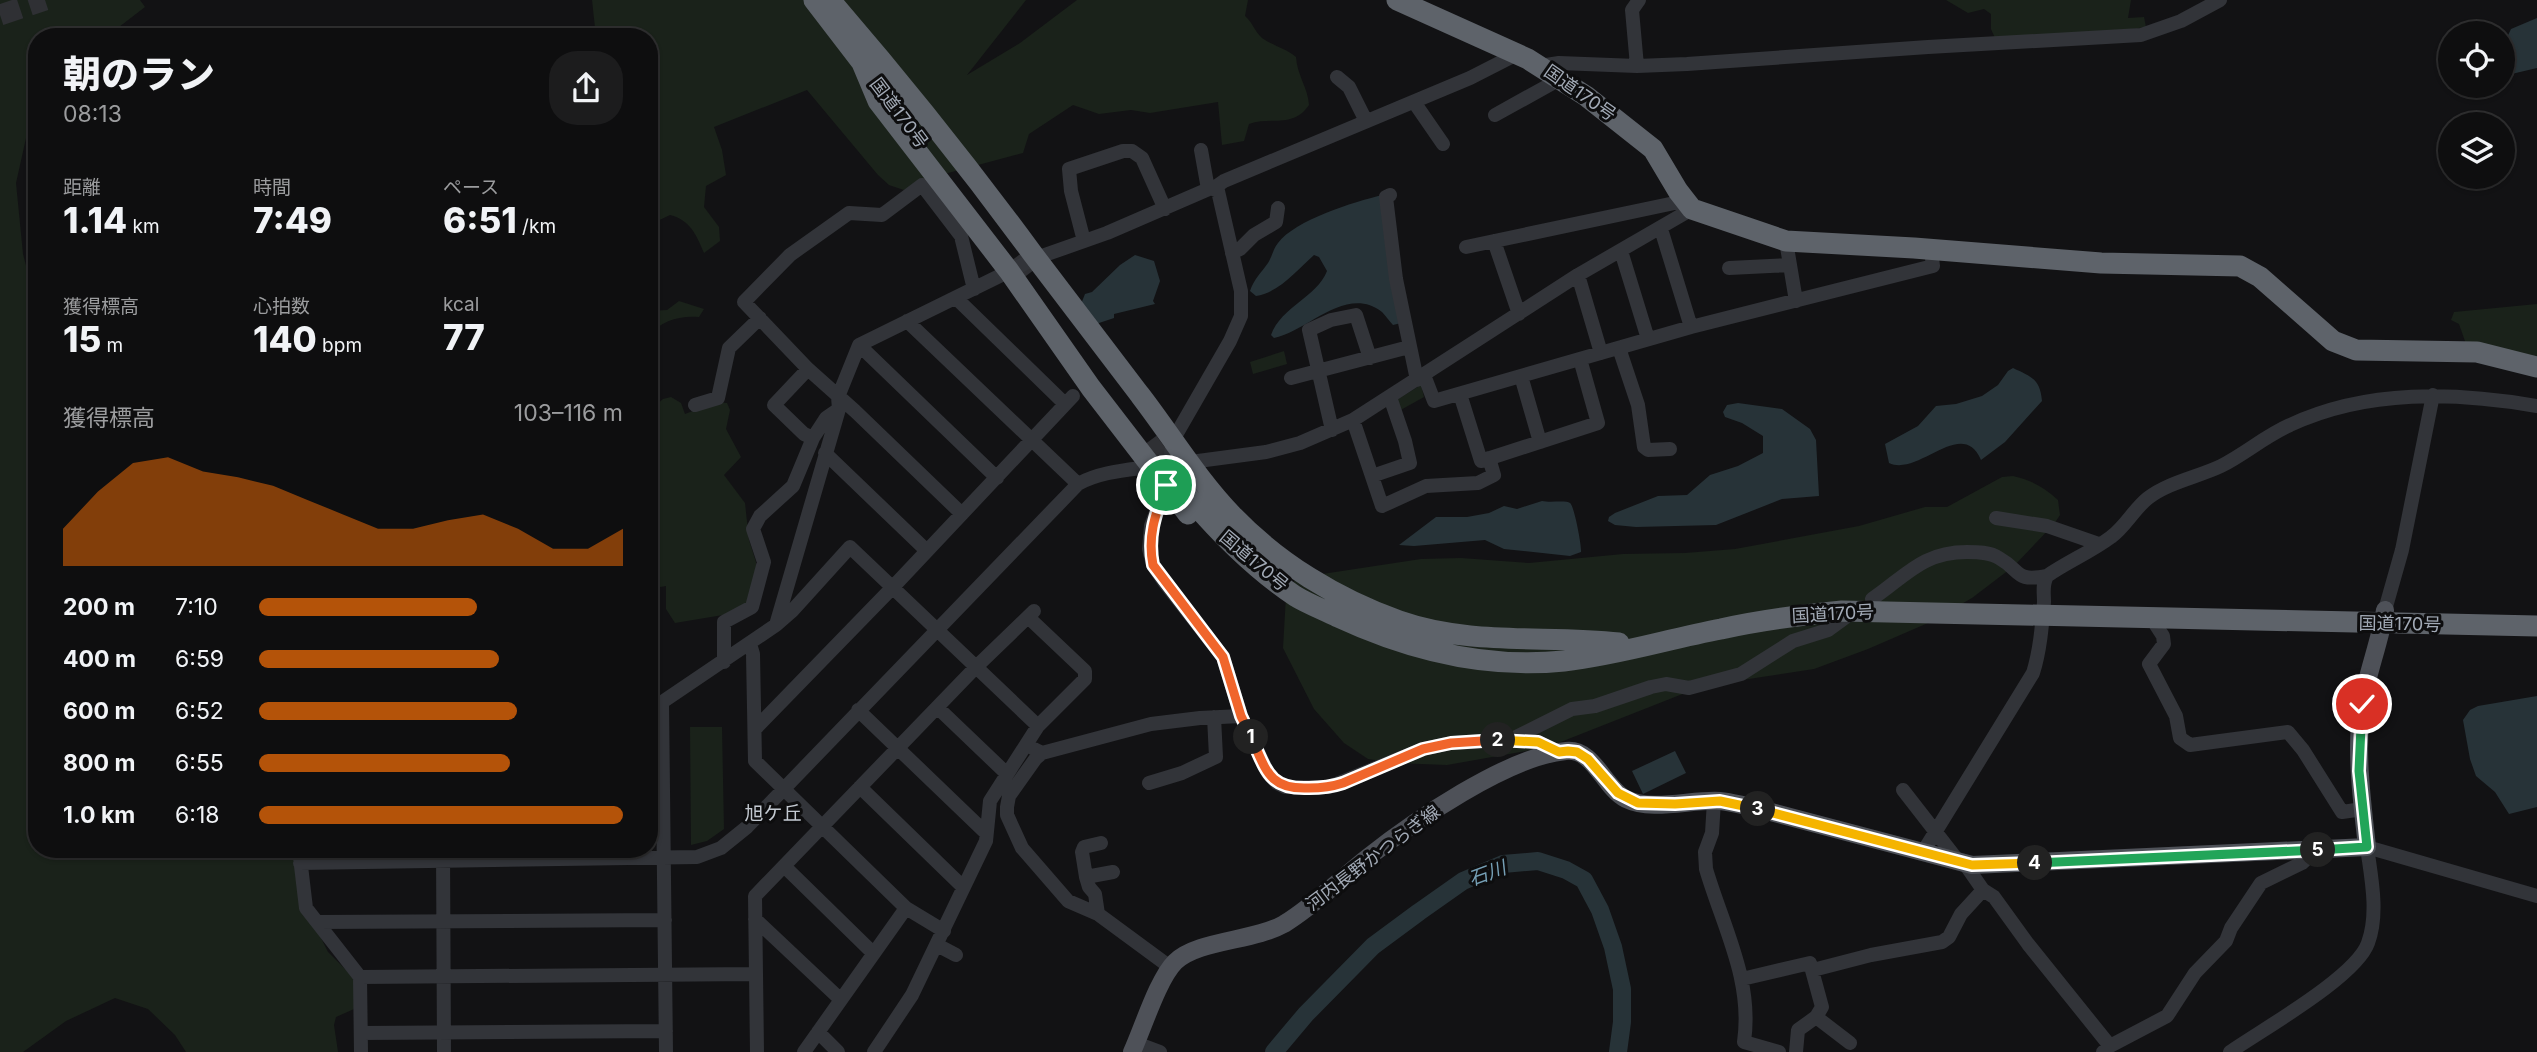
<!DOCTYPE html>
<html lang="ja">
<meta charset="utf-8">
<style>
:root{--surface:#0e0e0f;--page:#1c1c1d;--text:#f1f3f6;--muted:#9b9c9e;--line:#2e2e2f;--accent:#b45309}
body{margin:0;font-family:Inter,"Noto Sans JP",sans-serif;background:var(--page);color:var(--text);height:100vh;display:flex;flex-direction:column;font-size:26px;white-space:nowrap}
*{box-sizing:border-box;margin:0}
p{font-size:23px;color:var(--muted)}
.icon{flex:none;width:38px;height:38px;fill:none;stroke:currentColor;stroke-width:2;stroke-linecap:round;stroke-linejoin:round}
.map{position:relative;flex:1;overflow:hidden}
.details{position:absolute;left:28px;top:28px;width:630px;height:830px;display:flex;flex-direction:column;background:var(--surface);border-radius:28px;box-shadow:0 2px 5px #0004,0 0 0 2px var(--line)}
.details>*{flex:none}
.buttons{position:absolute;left:2438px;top:21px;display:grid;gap:14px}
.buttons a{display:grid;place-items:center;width:77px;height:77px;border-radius:50%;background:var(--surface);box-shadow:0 2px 5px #0004,0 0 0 2px var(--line);font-size:35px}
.pin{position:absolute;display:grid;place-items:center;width:60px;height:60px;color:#fff;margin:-30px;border:4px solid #fff;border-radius:50%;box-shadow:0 2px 7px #0007}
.km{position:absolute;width:35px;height:35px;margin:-18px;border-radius:50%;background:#222;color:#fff;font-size:19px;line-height:35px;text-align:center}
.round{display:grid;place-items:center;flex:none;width:74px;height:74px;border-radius:28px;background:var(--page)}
.overview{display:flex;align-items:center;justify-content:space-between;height:119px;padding:0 35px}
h1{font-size:38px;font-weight:800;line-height:52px}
.metrics{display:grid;grid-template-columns:repeat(3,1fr);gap:10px;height:119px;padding:7px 35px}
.metrics div{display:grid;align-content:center}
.metrics b{font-size:35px;font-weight:800}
.metrics small{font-size:19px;font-weight:400}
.metrics p{font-size:19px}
.chart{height:196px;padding:14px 35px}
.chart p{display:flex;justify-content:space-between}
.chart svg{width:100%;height:126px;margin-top:7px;fill:var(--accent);opacity:.7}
ul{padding:0 35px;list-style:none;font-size:23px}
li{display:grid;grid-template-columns:112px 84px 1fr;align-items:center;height:52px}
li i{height:18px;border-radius:9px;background:var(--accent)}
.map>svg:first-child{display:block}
</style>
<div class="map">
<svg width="2537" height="1052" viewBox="0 0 2537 1052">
<rect width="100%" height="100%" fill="#121214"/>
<path fill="#1a221a" d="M 0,0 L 140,0 L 145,7 L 106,37 L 37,37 L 37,107 L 26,138 L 16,183 L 23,254 L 37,308 L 37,849 L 293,849 L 314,924 L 328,952 L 355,979 L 354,1009 L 336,1017 L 334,1025 L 338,1052 L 186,1052 L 175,1035 L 148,1009 L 115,998 L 66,1021 L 23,1052 L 0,1052 Z
M 592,0 L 1026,0 L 967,75 L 1020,43 L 1077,0 L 1248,0 L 1245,16 C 1253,23 1255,32 1262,38 C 1273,46 1285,48 1296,57 C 1297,75 1308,88 1309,105 C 1293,129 1270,116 1249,124 L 1244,141 L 1222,145 L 1218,102 L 1150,113 L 1131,110 L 1099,114 L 1073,105 L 1029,134 L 1023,153 L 922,180 L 904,190 L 889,185 L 878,175 L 807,90 L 714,127 L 722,150 L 726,175 L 706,186 L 704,207 L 719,227 L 720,241 L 704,253 C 696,234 690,220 670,215 L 649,225 L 649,37 L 596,37 Z
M 1946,0 L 2131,0 L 2128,18 L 2144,17 L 2146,27 L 2105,33 L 1995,38 L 1991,29 L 1991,14 L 1984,9 L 1968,13 Z
M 679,301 L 704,309 L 699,317 C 680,315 661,321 649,335 L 649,311 L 667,310 Z
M 2537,304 L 2537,361 L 2466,344 L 2459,324 L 2451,320 L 2454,312 Z
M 1284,351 L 1287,364 L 1253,374 L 1250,362 Z
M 1421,385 L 1424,397 L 1397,412 L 1393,402 Z
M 671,397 L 681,403 L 685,414 L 716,402 L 727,403 L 730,410 L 726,429 L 741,457 L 724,475 L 745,503 L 749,540 L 756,562 L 756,581 L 750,604 L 729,614 L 675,623 L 666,609 L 666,586 L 649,589 L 649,402 L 656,405 L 663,399 Z
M 2013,476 C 2031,480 2044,487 2058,500 L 2060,515 L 2054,524 L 2014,566 L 1972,598 L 1928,623 L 1868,649 L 1814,669 L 1729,682 L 1685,693 L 1548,747 L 1447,765 L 1395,763 L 1368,759 L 1344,743 L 1314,709 L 1283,648 L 1286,596 L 1296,578 L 1421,559 L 1461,558 L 1529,563 L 1623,554 L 1685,553 L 1735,549 L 1859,526 L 1925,507 L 1947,507 L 2002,477 Z
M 690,727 L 722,727 L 724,829 L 707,841 L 691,845 Z"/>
<path fill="#273338" d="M 2537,18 L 2537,68 L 2503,76 L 2503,46 L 2511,29 Z
M 1382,195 L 1401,323 L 1393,325 C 1389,321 1386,316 1382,312 C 1346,284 1307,332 1274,338 L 1271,335 C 1281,307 1317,297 1327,271 L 1319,257 L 1314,255 C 1298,269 1279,293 1256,296 L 1250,291 C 1254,279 1261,273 1268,263 C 1272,257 1273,249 1278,243 C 1295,220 1354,202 1382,195 Z
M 1135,255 L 1154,261 L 1160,281 L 1153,301 L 1155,304 L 1114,314 L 1114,318 L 1096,324 L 1081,304 L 1085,294 L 1092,292 L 1120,265 Z
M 2013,368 C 2032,377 2040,379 2042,401 L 2005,442 L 1981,460 C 1962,416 1919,477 1889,463 L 1885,444 L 1918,426 L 1936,406 L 1956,404 L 1982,396 L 1998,385 L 2008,371 Z
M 1738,403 L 1782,409 L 1810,429 L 1816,440 L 1819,496 L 1782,499 L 1716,525 L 1636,527 L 1615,525 L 1608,521 L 1609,517 L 1615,513 L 1658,496 L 1687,495 L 1710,475 L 1738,466 L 1763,453 L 1763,436 L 1742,423 L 1725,417 L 1723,412 L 1727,405 Z
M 1542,501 C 1550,503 1566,500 1570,503 C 1574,505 1582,547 1581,552 L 1570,556 L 1504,549 L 1485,540 L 1414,546 L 1399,545 L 1436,517 L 1467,517 L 1489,513 L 1504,506 L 1517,509 Z
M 2537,696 L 2537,807 L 2509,814 L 2495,792 L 2476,776 L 2470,759 L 2463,720 L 2470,710 L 2478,706 Z
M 1675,751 L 1686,773 L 1643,794 L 1632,771 Z"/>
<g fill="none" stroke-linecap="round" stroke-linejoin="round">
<path stroke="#273338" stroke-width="18" d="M 1274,1052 L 1306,1014 L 1373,946 L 1419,912 L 1463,881 L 1503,864 L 1538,861 L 1566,870 L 1584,880 L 1600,910 L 1613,947 L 1622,989 L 1622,1022 L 1618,1052"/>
<path stroke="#2f3034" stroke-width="21" stroke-dasharray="21 10" stroke-linecap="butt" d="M 0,15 L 45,0
M 1019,255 L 1035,276
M 1148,442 L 1186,494"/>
<path stroke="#323439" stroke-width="14" d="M 1540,66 L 1559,63 L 1637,66 L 1687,64 L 1928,47 L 2141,35 L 2181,21 L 2220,0
M 1637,66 L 1632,10 L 1639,0
M 1337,77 L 1349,87 L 1366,121
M 1414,102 L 1443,144
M 1495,115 L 1560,79
M 1201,150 L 1208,189
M 1214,188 L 1224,181 L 1470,78 L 1517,54
M 1390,195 L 1386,197 L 1396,279 L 1417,380
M 1661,229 L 1691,327
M 1084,241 L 1071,191 L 1069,169 L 1123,151 L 1132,151 L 1142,158 L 1165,209
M 1494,241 L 1519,314
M 1786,241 L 1796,301
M 1466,247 L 1684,201
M 1621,251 L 1648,339
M 1232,253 L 1240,249 L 1254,235 L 1276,222 L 1278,208
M 1729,268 L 1790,265
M 1578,275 L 1601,353
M 956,298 L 1065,404
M 907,321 L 1078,484
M 859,345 L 997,478
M 1619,348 L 1638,405 L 1644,447 L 1648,450 L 1670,449
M 808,369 L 774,405 L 804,434 L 813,438 L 826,418 L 839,409
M 1424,375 L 1434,401 L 1691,327 L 1933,266 L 1931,251
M 1521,376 L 1540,442
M 1291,378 L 1409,347
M 1460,394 L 1481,461 L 1598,423 L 1580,359
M 695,405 L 718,398 L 729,348 L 760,318
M 1353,420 L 1382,506 L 1426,486 L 1478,483 L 1494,475 L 1489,458
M 1332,430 L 1309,330 L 1331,320 L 1356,315 L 1370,358
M 825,453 L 927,551
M 1183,463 L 1266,452 L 1300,443 L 1353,420 L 1578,275 L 1692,209
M 1372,476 L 1410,463 L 1405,441 L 1390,397
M 962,514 L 855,411 L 808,369 L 744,302 L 790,255 L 849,213 L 882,215 L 922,185 L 961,236 L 974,289
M 1996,518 L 2047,526 L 2099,544
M 1872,599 C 1906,576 1922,552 1967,552 C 1977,552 1990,552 1999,558 C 2022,571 2014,582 2047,576
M 2385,610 L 2402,550 L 2433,395
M 2152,619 L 2163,636 L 2164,644 L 2149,664 L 2176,716 L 2180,738 L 2190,745 L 2288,732 L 2303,750 L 2342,812 L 2363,809
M 776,625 L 792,611 L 850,547 L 1038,726
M 750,644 L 753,654 L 755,761 L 906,908 L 944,931
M 724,662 L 724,622 L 752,607 L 764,562 L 753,529 L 760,516 L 793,486 L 813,438
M 662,703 L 666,1052
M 938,708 L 1007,774
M 858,710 L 986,833
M 649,711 L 776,625 L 839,409 L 838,397 L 859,345 L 1036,258 L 1107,233 L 1211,188 L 1218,191 L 1241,291 L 1241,316 L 1230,341 L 1173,440 L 1166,485 L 1151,526 L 1149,549 L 1153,565 L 1165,583 L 1223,657 L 1241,716 L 1268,773 L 1277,783 L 1285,787 L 1329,787 L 1423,749 L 1451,743 L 1510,740 L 1538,742 L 1559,753
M 756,728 L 893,587 L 1073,396
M 1512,739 L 1572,709 L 1595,706 L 1651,687 L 1666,684 L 1689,688 L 1741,674 L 1793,641 L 1828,630 L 1854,611
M 1034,749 L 1042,753 L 1151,724 L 1200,718 L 1241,716
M 1042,753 L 1036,758 L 1009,796 L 1007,807 L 1007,815 L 1022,848 L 1068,901 L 1098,914 L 1170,967
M 1149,783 L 1182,773 L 1216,757 L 1214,717
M 860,787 L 963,887
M 1903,790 L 1959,862
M 1714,801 L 1712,833 L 1705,852 L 1706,869 C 1723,927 1753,980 1744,1042 L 1779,1052
M 299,849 L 306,908 L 360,977 L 361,1052
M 443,849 L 444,1052
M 1923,852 L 2033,673 C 2040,651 2042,626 2044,602 C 2044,592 2042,585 2047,576 C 2067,562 2091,552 2111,537 C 2125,527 2134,509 2148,498 C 2169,482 2198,477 2221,466 C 2245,454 2265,436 2290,425 C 2367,389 2455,392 2537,406
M 300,863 L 697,857 L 721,848 L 747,827 L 1078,484 C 1101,471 1130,470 1156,466
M 1965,864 L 1983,890 L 1994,897 L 2028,944 L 2110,1046
M 784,866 L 873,953
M 1086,877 L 1113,872
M 1098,914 L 1095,894 L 1089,887 L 1086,877 L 1082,852 L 1084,847 L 1101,843
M 755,919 L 840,999
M 317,922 L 665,920
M 937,945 L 956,955
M 1813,970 L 1871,955 L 1942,942 L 1949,937 L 1961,914 L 1983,890
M 360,977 L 756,974
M 1742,979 L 1810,963 L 1822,1007 L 1816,1017 L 1850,1043
M 818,1032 L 838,1052
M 361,1033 L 666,1031
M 1136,1043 L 1160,1052
M 757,1052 L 755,896 L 975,668 L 1034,611
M 804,1052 L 906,908
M 874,1052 L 912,995 L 986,841 L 990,801 L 1038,726 L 1085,679 L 1085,671 L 1028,617
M 1796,1052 L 1798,1030 L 1816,1017
M 2103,1052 L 2110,1046 L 2167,1016 L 2195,973 L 2226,941 L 2231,928 L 2261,883 L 2302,863 L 2315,851
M 2230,1052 C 2263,1029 2356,977 2368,943 C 2379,913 2371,877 2367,847 L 2537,896"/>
<path stroke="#4e5158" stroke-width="18" d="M 1132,1052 C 1143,1028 1158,979 1175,962 C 1197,940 1254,941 1284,924 C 1315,905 1339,880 1367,858 C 1413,822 1508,756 1566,751 C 1594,748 1604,788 1626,799 C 1652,812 1692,799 1720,801 C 1731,802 1741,805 1752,807 L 1972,865 L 2367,847 C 2362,800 2355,752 2362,705 C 2367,673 2380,642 2385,610"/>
<path stroke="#5e636a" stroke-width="21" d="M 814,0 L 870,73
M 830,0 C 901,82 968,166 1032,253 C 1068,301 1104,348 1140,395 C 1170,434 1198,480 1232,515 C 1278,563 1337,599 1399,621 C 1470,646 1546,635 1619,643
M 1397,0 L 1528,59 L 1586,96 L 1653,149 L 1678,191 L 1692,209 L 1786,241 L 1914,248 L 2101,263 L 2240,266 L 2260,277 L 2333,341 L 2356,350 L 2477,352 L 2537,367
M 862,63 L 878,101 L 1009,271 L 1091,388 L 1188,514
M 1186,494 C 1218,532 1253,568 1295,596 C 1308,604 1324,610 1338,617 C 1409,650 1486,669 1564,661 C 1618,655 1668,639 1721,629 C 1761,620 1801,615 1842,611 L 2537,626"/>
</g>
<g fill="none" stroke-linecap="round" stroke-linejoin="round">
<defs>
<path id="split-1" d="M 1166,485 C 1156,513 1147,535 1153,565 L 1223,657 L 1241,716 L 1251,737"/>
<path id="split-2" d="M 1251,737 C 1266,769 1268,790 1309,788 C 1321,788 1331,787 1343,783 L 1423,749 L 1451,743 L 1498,740"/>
<path id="split-3" d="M 1498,740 L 1538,742 L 1559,752 L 1568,751 L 1577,752 L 1588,759 L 1618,793 L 1638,803 L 1675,804 L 1720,801 L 1758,809"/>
<path id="split-4" d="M 1758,809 L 1972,865 L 2035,863"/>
<path id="split-5" d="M 2035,863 L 2318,850"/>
<path id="split-6" d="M 2318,850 L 2367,847 L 2359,771 L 2362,704"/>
</defs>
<use href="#split-1" stroke="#fff" stroke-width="14"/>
<use href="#split-2" stroke="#fff" stroke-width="14"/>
<use href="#split-3" stroke="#fff" stroke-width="14"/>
<use href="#split-4" stroke="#fff" stroke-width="14"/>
<use href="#split-5" stroke="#fff" stroke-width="14"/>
<use href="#split-6" stroke="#fff" stroke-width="14"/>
<use href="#split-1" stroke="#f0652b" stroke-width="9"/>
<use href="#split-2" stroke="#f0652b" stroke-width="9"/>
<use href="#split-3" stroke="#f5b400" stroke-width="9"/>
<use href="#split-4" stroke="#f5b400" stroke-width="9"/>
<use href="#split-5" stroke="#22a559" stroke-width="9"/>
<use href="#split-6" stroke="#22a559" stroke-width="9"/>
</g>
<g text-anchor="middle" stroke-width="6" stroke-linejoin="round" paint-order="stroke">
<g font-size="18" fill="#a2aab6" stroke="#0d0d0e">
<text transform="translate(1580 93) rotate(35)" y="6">国道170号</text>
<text transform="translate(899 113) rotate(53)" y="6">国道170号</text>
<text transform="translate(1254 561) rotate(40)" y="6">国道170号</text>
<text transform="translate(1833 614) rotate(-3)" y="6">国道170号</text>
<text transform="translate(2400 624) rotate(1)" y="6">国道170号</text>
<text transform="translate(1373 858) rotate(-37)" y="6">河内長野かつらぎ線</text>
</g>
<g font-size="19" fill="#c3c9d1" stroke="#0d0d0e">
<text x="773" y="820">旭ケ丘</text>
</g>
<g font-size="19" font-style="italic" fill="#759fb5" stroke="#0d0d0e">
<text transform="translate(1487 873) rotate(-20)" y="7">石川</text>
</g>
</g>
</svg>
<div class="buttons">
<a><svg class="icon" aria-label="locate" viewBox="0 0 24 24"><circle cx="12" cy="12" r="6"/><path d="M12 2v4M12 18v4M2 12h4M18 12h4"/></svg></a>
<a><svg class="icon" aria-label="layers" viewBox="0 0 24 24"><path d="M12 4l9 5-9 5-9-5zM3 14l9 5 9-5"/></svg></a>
</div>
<div class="pin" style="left:1166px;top:485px;background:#1e9e55"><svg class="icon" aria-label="arrive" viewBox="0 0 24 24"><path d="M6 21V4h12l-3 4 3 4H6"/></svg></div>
<div class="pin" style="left:2362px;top:704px;background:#d93025"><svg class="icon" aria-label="check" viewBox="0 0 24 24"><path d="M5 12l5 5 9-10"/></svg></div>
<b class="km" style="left:1251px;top:737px">1</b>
<b class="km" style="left:1498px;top:740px">2</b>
<b class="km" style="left:1758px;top:809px">3</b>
<b class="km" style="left:2035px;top:863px">4</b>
<b class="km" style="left:2318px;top:850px">5</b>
<section class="details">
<div class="overview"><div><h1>朝のラン</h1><p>08:13</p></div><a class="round"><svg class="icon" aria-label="share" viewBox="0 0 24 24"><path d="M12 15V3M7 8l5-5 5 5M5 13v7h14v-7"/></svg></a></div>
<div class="metrics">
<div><p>距離</p><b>1.14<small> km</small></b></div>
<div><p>時間</p><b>7:49</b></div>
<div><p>ペース</p><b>6:51<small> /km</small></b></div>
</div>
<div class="metrics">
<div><p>獲得標高</p><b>15<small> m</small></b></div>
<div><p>心拍数</p><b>140<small> bpm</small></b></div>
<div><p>kcal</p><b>77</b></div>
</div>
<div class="chart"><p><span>獲得標高</span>103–116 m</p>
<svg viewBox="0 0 160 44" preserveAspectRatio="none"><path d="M0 44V31L10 18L20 8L30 6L40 11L50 13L60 16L70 21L80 26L90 31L100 31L110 28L120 26L130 31L140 38L150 38L160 31V44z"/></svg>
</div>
<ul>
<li><b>200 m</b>7:10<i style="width:60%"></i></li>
<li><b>400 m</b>6:59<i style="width:66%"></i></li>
<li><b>600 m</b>6:52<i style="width:71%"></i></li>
<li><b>800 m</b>6:55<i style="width:69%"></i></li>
<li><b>1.0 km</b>6:18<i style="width:100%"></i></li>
</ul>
</section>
</div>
